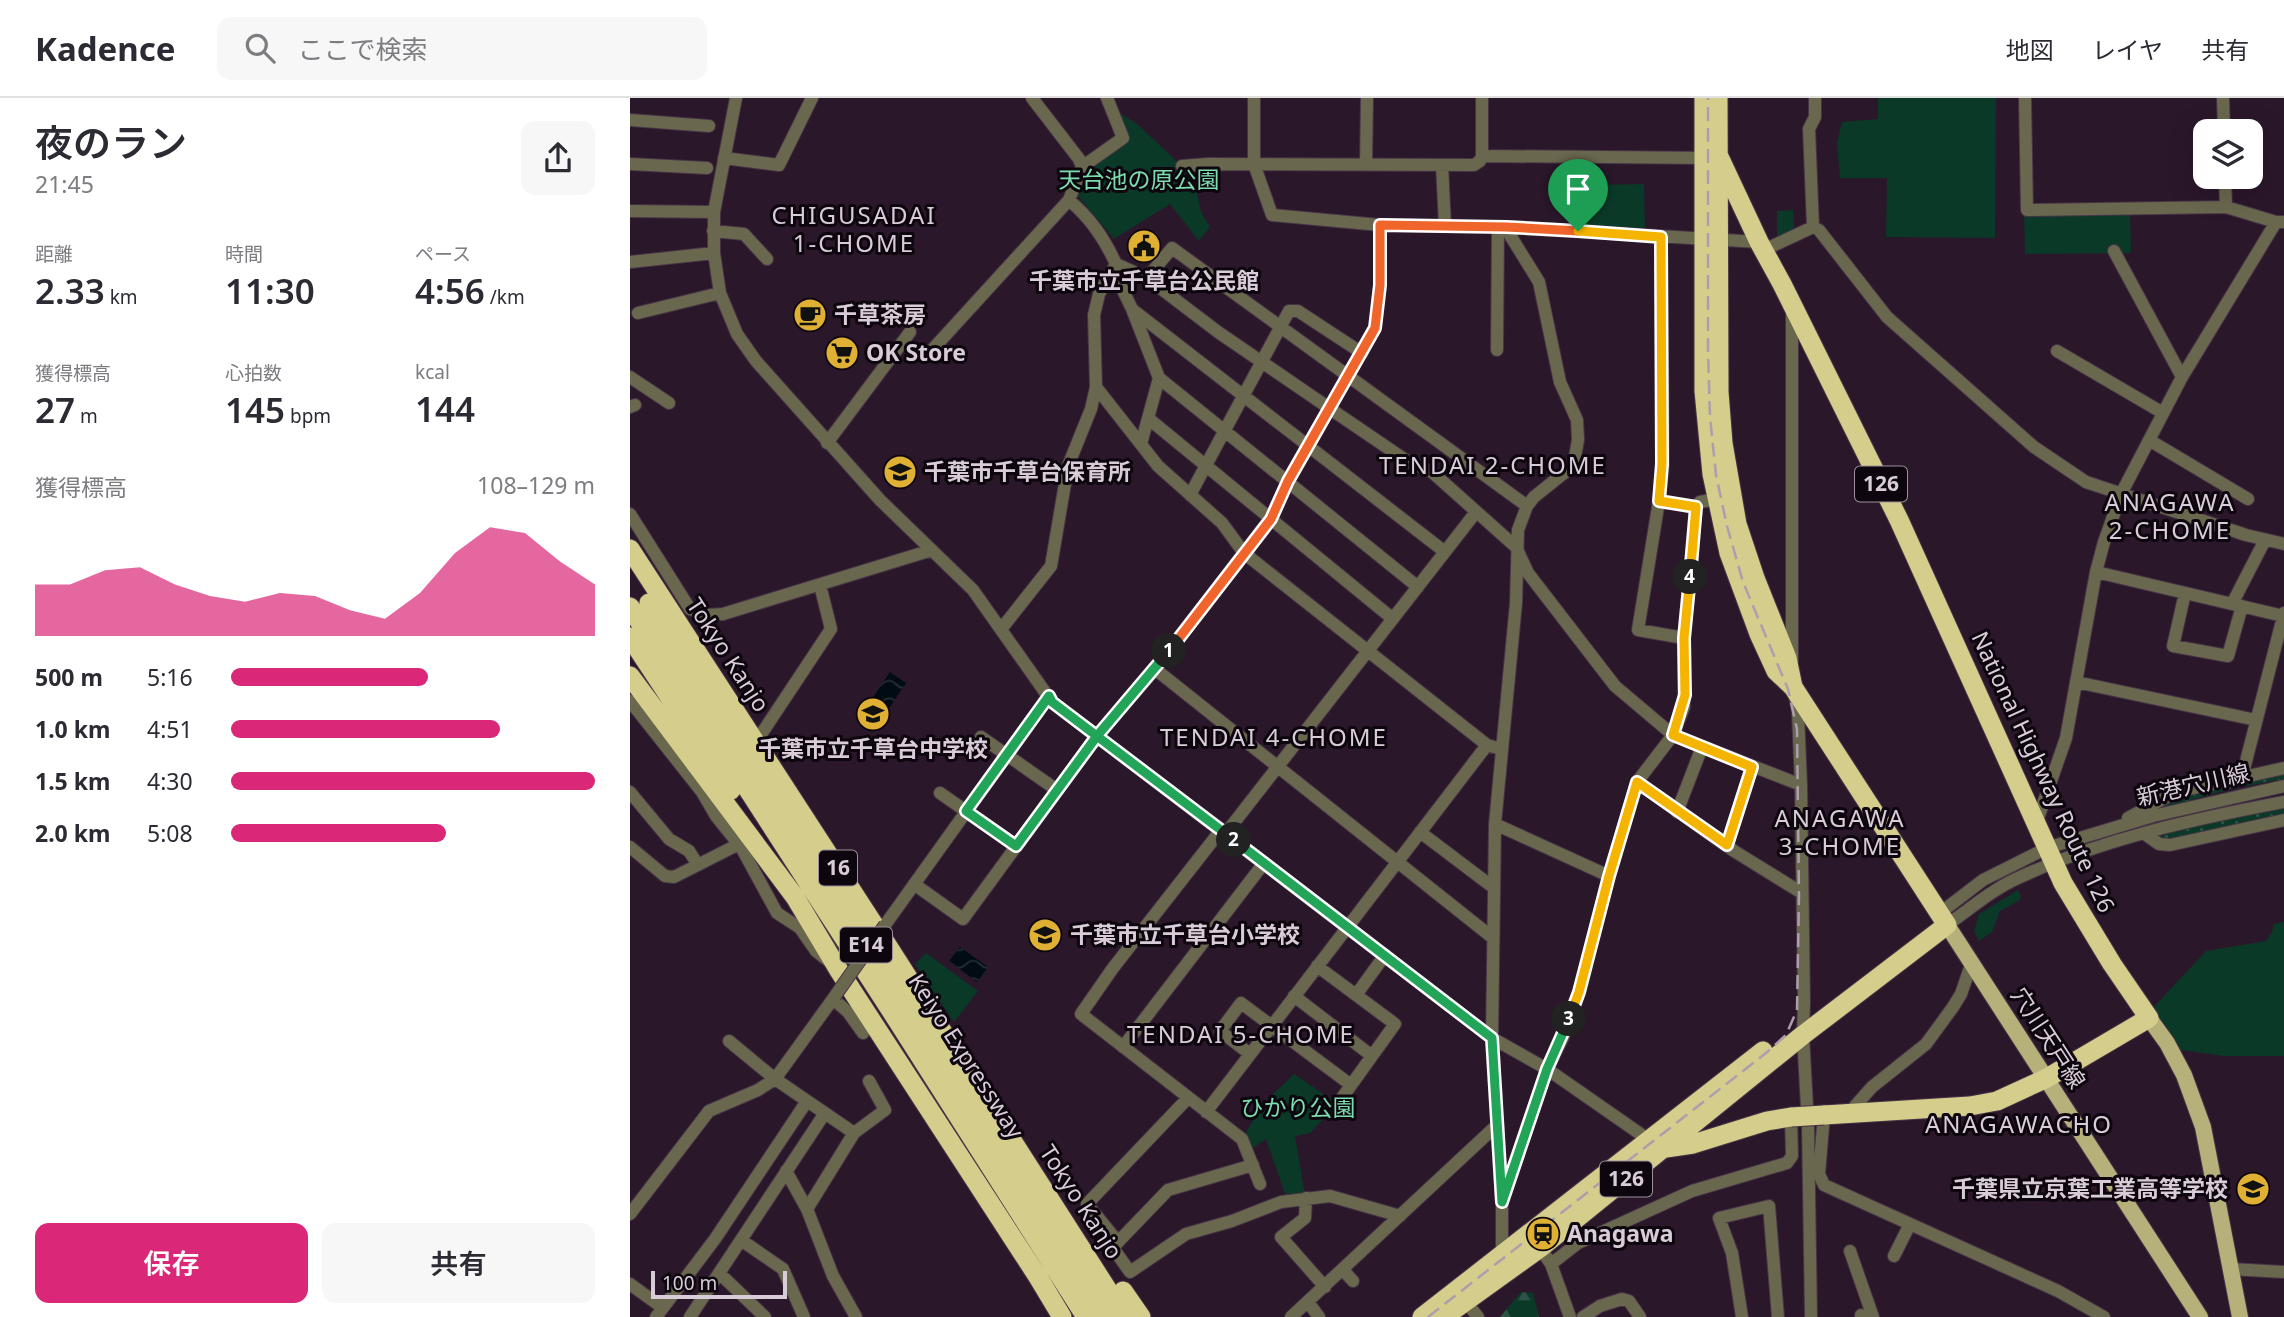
<!DOCTYPE html>
<html lang="ja">
<meta charset="utf-8">
<style>
:root{--surface:#fff;--page:#f7f7f7;--text:#2b2b33;--muted:#7c7c81;--line:#e1e1e2;--accent:#db2777}
body{margin:0;font-family:"Noto Sans","Noto Sans JP",sans-serif;background:var(--page);color:var(--text);height:100vh;display:flex;flex-direction:column;font-size:26px;white-space:nowrap}
*{box-sizing:border-box;margin:0}
p{font-size:23px;color:var(--muted)}
.icon{flex:none;width:38px;height:38px;fill:none;stroke:currentColor;stroke-width:2;stroke-linecap:round;stroke-linejoin:round}
.map{position:relative;flex:1;overflow:hidden}
.sheet{display:flex;flex-direction:column;background:var(--surface);width:630px}
.sheet>*{flex:none}
.fabs{position:absolute;left:1563px;top:21px;display:grid;gap:14px}
.fabs a{display:grid;place-items:center;width:70px;height:70px;border-radius:14px;background:var(--surface);box-shadow:0 7px 28px #0002;font-size:35px}
.scale{position:absolute;left:21px;bottom:18px;width:136px;box-sizing:border-box;padding-left:7px;border:4px solid #d9ccd9;border-top:0;font-size:19px;line-height:24px;white-space:nowrap;color:#d9ccd9;-webkit-text-stroke:5px #0d060e;paint-order:stroke}
.pin{position:absolute;display:grid;place-items:center;width:60px;height:60px;color:#fff;margin:-72px -30px;border-radius:50% 50% 50% 0;rotate:-45deg;box-shadow:0 0 7px #0007}
.pin .icon{rotate:45deg}
.km{position:absolute;width:35px;height:35px;margin:-18px;border-radius:50%;background:#222;color:#fff;font-size:19px;line-height:35px;text-align:center}
.round{display:grid;place-items:center;flex:none;width:74px;height:74px;border-radius:14px;background:var(--page)}
.head{display:flex;align-items:center;justify-content:space-between;height:119px;padding:0 35px}
h1{font-size:38px;font-weight:600;line-height:52px}
.stats{display:grid;grid-template-columns:repeat(3,1fr);gap:10px;height:119px;padding:7px 35px}
.stats div{display:grid;align-content:center}
.stats b{font-size:35px;font-weight:600}
.stats small{font-size:19px;font-weight:400}
.stats p{font-size:19px}
.chart{height:196px;padding:14px 35px}
.chart p{display:flex;justify-content:space-between}
.chart svg{width:100%;height:126px;margin-top:7px;fill:var(--accent);opacity:.7}
.primary-button{display:flex;gap:14px;margin-top:auto;padding:14px 35px}
.primary-button a{flex:1;height:80px;border-radius:14px;background:var(--accent);color:#fff;font-size:28px;font-weight:600;line-height:80px;text-align:center}
.primary-button a+a{background:var(--page);color:var(--text)}
ul{padding:0 35px;list-style:none;font-size:23px}
li{display:grid;grid-template-columns:112px 84px 1fr;align-items:center;height:52px}
li i{height:18px;border-radius:9px;background:var(--accent)}
header{display:flex;align-items:center;gap:42px;box-sizing:border-box;height:98px;padding:0 35px;background:var(--surface);border-bottom:2px solid var(--line)}
header strong{font-size:33px}
nav{display:flex;gap:38px;margin-inline-start:auto;font-size:24px}
.search{width:490px;height:63px;background:var(--page);display:flex;align-items:center;gap:18px;box-sizing:border-box;padding:0 24px;border-radius:14px;color:var(--muted);font-size:26px}
main{display:flex;flex:1;min-height:0}
.map>svg:first-child{display:block}
</style>
<header>
<strong>Kadence</strong>
<div class="search"><svg class="icon" aria-label="search" viewBox="0 0 24 24"><circle cx="10" cy="10" r="6"/><path d="M15 15l6 6"/></svg>ここで検索</div>
<nav><a>地図</a><a>レイヤ</a><a>共有</a></nav>
</header>
<main>
<section class="sheet">
<div class="head"><div><h1>夜のラン</h1><p>21:45</p></div><a class="round"><svg class="icon" aria-label="share" viewBox="0 0 24 24"><path d="M12 15V3M7 8l5-5 5 5M5 13v7h14v-7"/></svg></a></div>
<div class="stats">
<div><p>距離</p><b>2.33<small> km</small></b></div>
<div><p>時間</p><b>11:30</b></div>
<div><p>ペース</p><b>4:56<small> /km</small></b></div>
</div>
<div class="stats">
<div><p>獲得標高</p><b>27<small> m</small></b></div>
<div><p>心拍数</p><b>145<small> bpm</small></b></div>
<div><p>kcal</p><b>144</b></div>
</div>
<div class="chart"><p><span>獲得標高</span>108–129 m</p>
<svg viewBox="0 0 160 44" preserveAspectRatio="none"><path d="M0 44V26L10 26L20 21L30 20L40 26L50 30L60 32L70 29L80 30L90 35L100 38L110 29L120 15L130 6L140 8L150 18L160 26V44z"/></svg>
</div>
<ul>
<li><b>500 m</b>5:16<i style="width:54%"></i></li>
<li><b>1.0 km</b>4:51<i style="width:74%"></i></li>
<li><b>1.5 km</b>4:30<i style="width:100%"></i></li>
<li><b>2.0 km</b>5:08<i style="width:59%"></i></li>
</ul>
<div class="primary-button"><a>保存</a><a>共有</a></div>
</section>
<div class="map">
<svg width="1654" height="1219" viewBox="0 0 1654 1219">
<defs>
<pattern id="grass-dots" width="8" height="8" patternUnits="userSpaceOnUse" patternTransform="scale(1.75)"><rect width="8" height="8" fill="#0a3927"/><path d="M2 2h.1M6 6h.1" fill="none" stroke="#2d5446" stroke-width="1.8" stroke-linecap="round"/></pattern>
<pattern id="forest-firs" width="22" height="20" patternUnits="userSpaceOnUse" patternTransform="scale(1.75)"><rect width="22" height="20" fill="#0a3927"/><path d="M5 1l3.5 6h-7zM16 11l3.5 6h-7z" fill="#2d5446"/></pattern>
<pattern id="water-waves" width="16" height="10" patternUnits="userSpaceOnUse" patternTransform="scale(1.75)"><rect width="16" height="10" fill="#000b13"/><path d="M0 5q4-4 8 0t8 0" fill="none" stroke="#252d35"/></pattern>
</defs>
<rect width="100%" height="100%" fill="#2a172a"/>
<path fill="url(#grass-dots)" d="M 1654,675 L 1654,681 L 1600,691 L 1519,714 L 1547,699 Z
M 1654,710 L 1654,718 L 1537,743 L 1532,741 L 1530,738 L 1583,724 Z"/>
<path fill="url(#forest-firs)" d="M 891,1194 L 903,1195 L 909,1219 L 870,1219 Z"/>
<path fill="#0a3927" d="M 1248,0 L 1366,0 L 1365,140 L 1256,139 L 1257,80 L 1210,80 L 1207,45 L 1212,24 L 1248,21 Z
M 490,15 L 507,26 L 552,68 L 567,94 L 571,114 L 580,129 L 569,143 L 540,106 L 484,141 L 448,98 L 454,76 L 497,44 L 498,40 Z
M 1014,86 L 1015,131 L 953,130 L 954,87 Z
M 1163,112 L 1165,139 L 1147,145 L 1147,113 Z
M 1500,115 L 1501,155 L 1395,156 L 1394,116 Z
M 1388,792 L 1391,798 L 1390,802 L 1370,813 L 1362,834 L 1349,843 L 1344,833 L 1349,816 Z
M 1654,824 L 1654,958 L 1594,958 L 1551,952 L 1521,912 L 1576,853 L 1636,843 L 1642,834 L 1644,826 Z
M 296,855 L 348,893 L 324,924 L 285,866 Z
M 664,976 L 708,1006 L 680,1035 L 665,1038 L 675,1097 L 657,1101 L 636,1041 L 621,1051 L 614,1037 L 632,1009 L 643,1006 L 640,999 Z"/>
<path fill="url(#water-waves)" d="M 260,574 L 276,585 L 256,615 L 240,604 Z
M 330,849 L 358,869 L 347,884 L 319,863 Z"/>
<g fill="none" stroke-linecap="round" stroke-linejoin="round">
<defs>
<path id="minor" d="M 106,0 L 84,114 L 84,155 L 90,195 L 107,236 L 126,263 L 250,402 L 343,492 L 422,604 L 862,940 L 917,971 L 1019,1042
M 402,0 L 449,61 L 452,69
M 624,0 L 624,66 L 642,117 L 750,127 L 875,129 L 1129,144
M 1395,0 L 1397,112 L 1596,109 L 1646,124 L 1654,124
M 1593,0 L 1594,33
M 0,22 L 79,28
M 852,58 L 1079,60
M 94,60 L 149,67 L 182,0
M 0,66 L 77,70
M 736,66 L 737,0
M 812,67 L 815,128
M 552,68 L 578,66 L 844,67 L 850,63 L 852,58 L 852,0
M 1595,79 L 1596,109
M 439,102 C 461,121 474,140 486,166 L 517,180 L 588,234 L 699,310 L 774,361 L 802,374 L 886,449 L 898,475 L 985,588 L 1043,637 L 1171,687
M 0,113 L 84,114
M 1183,129 L 1189,132 L 1257,219 L 1404,349 L 1456,384 L 1616,437 L 1654,446
M 83,133 L 114,136 L 137,161
M 948,133 L 951,60
M 1031,139 L 1033,366 L 1029,403 L 1008,532 L 1054,540
M 1134,152 L 1183,129 L 1179,31 L 1185,19 L 1185,0
M 1484,153 L 1552,279
M 0,164 L 84,155
M 486,166 L 488,182 L 502,211 L 529,280 L 788,489
M 517,180 L 542,150 L 897,408
M 503,212 L 815,454
M 1162,214 L 1162,563
M 8,215 L 90,195
M 302,252 L 439,102 L 452,69 L 493,40 L 477,0
M 867,252 L 868,129
M 1427,253 L 1533,315
M 0,279 L 39,305
M 466,289 L 528,368 L 592,425 L 614,455 L 857,647 L 871,651
M 0,309 L 5,307
M 519,321 L 763,521
M 1519,342 L 1618,401
M 197,345 L 280,234
M 511,346 L 529,280
M 560,397 L 659,213 L 668,213 L 732,255
M 1029,403 L 1066,409
M 0,416 L 60,511 L 79,517 L 93,516 L 302,452
M 1466,474 L 1653,518
M 1555,495 L 1543,548 L 1598,558 L 1612,508
M 1602,506 L 1635,442
M 372,530 L 421,468 L 438,368 L 461,311 L 466,289 L 464,217 L 469,196 L 486,166
M 525,571 L 863,840
M 1446,584 L 1626,622
M 1165,598 L 1168,614 L 1171,687 L 1174,904 L 1173,937 L 1178,1027 L 1181,1219
M 0,603 L 72,694 L 86,718 L 111,749 L 147,815 L 170,830 L 186,853 L 200,864
M 132,635 L 201,531 L 190,487
M 351,639 L 427,692
M 1612,679 L 1654,515
M 1007,684 L 1104,753 L 1172,795
M 0,694 L 39,741 L 59,753 L 68,767
M 310,695 L 386,748
M 1047,714 L 1072,649
M 1498,720 L 1546,694 L 1654,670
M 865,726 L 979,778
M 1406,726 L 1436,640 L 1466,474 L 1474,444 L 1491,396 L 1552,279 L 1646,124
M 591,732 L 483,870 L 451,916 L 612,1041 L 630,1086
M 790,734 L 864,790
M 596,735 L 846,414
M 1515,736 L 1529,746 L 1540,747 L 1654,722
M 1097,747 L 1122,669
M 0,749 L 35,778 L 44,779 L 109,746
M 284,786 L 333,821 L 467,638 L 525,571 L 641,420 L 658,383 L 745,230 L 750,187 L 750,127
M 1310,815 L 1353,782 L 1417,750 L 1523,718 L 1654,688
M 255,827 L 419,598
M 1317,827 C 1340,811 1363,791 1388,780 C 1472,741 1564,721 1654,704
M 687,868 L 765,926 L 709,1004
M 726,897 L 755,857
M 664,898 L 742,958
M 203,901 L 218,914 L 233,935
M 99,943 L 145,981 L 224,1035
M 493,949 L 634,765
M 620,956 L 590,933 L 611,905 L 721,987
M 558,1000 L 457,1106 L 488,1144 L 538,1092 L 623,1067
M 576,1014 L 857,647
M 1219,1015 L 1242,989 L 1296,946 L 1323,909 L 1331,896 L 1342,864
M 1194,1017 L 1189,1076 L 1194,1087 L 1428,1193 L 1474,1219
M 156,1073 L 177,1111 L 203,1178 L 226,1219
M 874,1097 L 917,971 L 933,939 L 949,895 L 979,778 L 1007,684 L 1043,637 L 1054,609 L 1054,540 L 1066,409 L 1070,404 L 1087,401
M 676,1100 L 675,1120 L 651,1139 L 695,1189
M 177,1111 L 224,1035 L 255,1012 L 239,983
M 0,1116 L 79,1013 L 128,992 L 145,981 L 205,898
M 111,1142 L 153,1171 L 174,1219
M 488,1144 L 483,1150 L 500,1174 L 556,1136 L 602,1123 L 651,1104 L 700,1098 L 770,1118
M 910,1150 L 921,1166 L 940,1219
M 1220,1153 L 1243,1219
M 872,1156 L 872,1104 L 862,940 L 865,726 L 886,505 L 888,432 L 897,408 L 904,399 L 939,371 L 944,364 L 948,342 L 947,322 L 930,284 L 909,184 L 875,129
M 1264,1158 L 1280,1126
M 921,1166 L 948,1145 L 1062,1093 L 1157,1065 L 1162,1058 L 1161,1019
M 1601,1171 L 1654,1174
M 713,1172 L 723,1183
M 89,1175 L 135,1219
M 0,1186 L 33,1210
M 678,1204 L 689,1219
M 836,1204 L 848,1219
M 1231,1217 L 1232,1219
M 26,1219 L 85,1141 L 177,1003
M 60,1219 L 195,1015
M 661,1219 L 866,1028
M 953,1219 L 970,1208 L 992,1201 L 999,1203 L 1010,1219
M 1112,1219 L 1102,1155 L 1089,1120 L 1139,1108 L 1148,1219"/>
<path id="major" d="M 1317,827 L 1570,1219
M 1519,920 L 1537,945 L 1554,977 L 1573,1029 L 1610,1219"/>
<path id="highway" d="M 1088,0 L 1089,294 L 1093,345 L 1107,426 L 1125,480 L 1157,560 L 1163,589
M 1077,33 L 1129,144 L 1152,186 L 1269,422 L 1433,785 L 1482,866 L 1519,920 L 1417,980 L 1367,1003 L 1340,1008 L 1194,1017
M 0,451 L 259,850 L 495,1219
M 19,505 L 474,1219
M 0,509 L 267,922 L 456,1219
M 0,539 L 101,692
M 0,578 L 165,799 L 208,871 L 408,1179 L 432,1219
M 1036,1050 L 1063,1046 L 1137,1023 L 1161,1019
M 493,1193 L 511,1219
M 792,1219 L 1133,953
M 814,1219 L 910,1150 L 1173,937 L 1317,827 L 1163,589 L 1146,573 L 1129,536 L 1099,455 L 1082,376 L 1074,293 L 1074,0"/>
</defs>
<use href="#minor" stroke="#463446" stroke-width="14"/>
<use href="#major" stroke="#463446" stroke-width="18"/>
<use href="#highway" stroke="#463446" stroke-width="21"/>
<use href="#minor" stroke="#69674e" stroke-width="12"/>
<use href="#major" stroke="#b6b07b" stroke-width="16"/>
<use href="#highway" stroke="#d4cd8c" stroke-width="19"/>
<path stroke="#ad9ead" stroke-width="2.5" stroke-dasharray="14 7" stroke-linecap="butt" d="M 798,1219 L 1136,955 L 1156,937 L 1167,912 L 1169,797 L 1167,631 L 1158,591 L 1113,484 L 1097,428 L 1086,377 L 1080,319 L 1078,253 L 1078,0"/>
<defs>
<path id="minor-bridge" d="M 205,898 L 255,827"/>
<path id="highway-bridge" d="M 1161,1019 L 1194,1017"/>
</defs>
<use href="#minor-bridge" stroke="#463446" stroke-width="14" stroke-linecap="butt"/>
<use href="#highway-bridge" stroke="#463446" stroke-width="21" stroke-linecap="butt"/>
<use href="#minor-bridge" stroke="#69674e" stroke-width="12"/>
<use href="#highway-bridge" stroke="#d4cd8c" stroke-width="19"/>
</g>
<g fill="none" stroke-linecap="round" stroke-linejoin="round">
<defs>
<path id="split-1" d="M 539,553 L 641,421 L 658,383 L 745,230 L 750,187 L 750,127 L 876,129 L 948,133"/>
<path id="split-2" d="M 539,553 L 467,638 L 386,748 L 336,713 L 419,598 L 422,604 L 604,742"/>
<path id="split-3" d="M 604,742 L 862,940 L 872,1104 L 917,971 L 939,921"/>
<path id="split-4" d="M 939,921 L 949,894 L 979,778 L 1007,684 L 1097,747 L 1122,669 L 1043,637 L 1055,597 L 1054,540 L 1060,479"/>
<path id="split-5" d="M 948,133 L 1031,139 L 1032,366 L 1029,403 L 1066,409 L 1060,479"/>
</defs>
<use href="#split-1" stroke="#fff" stroke-width="14"/>
<use href="#split-2" stroke="#fff" stroke-width="14"/>
<use href="#split-3" stroke="#fff" stroke-width="14"/>
<use href="#split-4" stroke="#fff" stroke-width="14"/>
<use href="#split-5" stroke="#fff" stroke-width="14"/>
<use href="#split-1" stroke="#f0652b" stroke-width="9"/>
<use href="#split-2" stroke="#22a559" stroke-width="9"/>
<use href="#split-3" stroke="#22a559" stroke-width="9"/>
<use href="#split-4" stroke="#f5b400" stroke-width="9"/>
<use href="#split-5" stroke="#f5b400" stroke-width="9"/>
</g>
<defs>
<symbol id="civic-disc" viewBox="-11 -11 22 22"><circle r="9.5" fill="#dfb034" stroke="#0d060e"/><path d="M-.6-6.5H3V-4.5H.6V-3L4-1V1h2V6H-6V1h2V-1L-.6-3ZM-1.2 2.5V6h2.4V2.5Z" fill="#111"/></symbol>
<symbol id="cafe-disc" viewBox="-11 -11 22 22"><circle r="9.5" fill="#dfb034" stroke="#0d060e"/><path d="M-5.5-4.5H6V0H3Q3 3.5 0 3.5H-2.5Q-5.5 3.5-5.5 0ZM3-3.2v2h1.7v-2ZM-6 4.5H4V6H-6Z" fill="#111"/></symbol>
<symbol id="supermarket-disc" viewBox="-11 -11 22 22"><circle r="9.5" fill="#dfb034" stroke="#0d060e"/><path d="M-6-5.5h2.5l.6 2H6L4.5 2H-2.5L-4.4-4H-6ZM-1.5 3.2a1.3 1.3 0 1 0 .1 0ZM3 3.2a1.3 1.3 0 1 0 .1 0Z" fill="#111"/></symbol>
<symbol id="school-disc" viewBox="-11 -11 22 22"><circle r="9.5" fill="#dfb034" stroke="#0d060e"/><path d="M0-5L7-2L0 1L-7-2ZM-4 1L0 2.5L4 1V4Q0 6-4 4Z" fill="#111"/></symbol>
<symbol id="station-disc" viewBox="-11 -11 22 22"><circle r="9.5" fill="#dfb034" stroke="#0d060e"/><path d="M-3-6H3Q5-6 5-4V2Q5 4 3 4L4.5 6H3L1.5 4h-3L-3 6H-4.5L-3 4Q-5 4-5 2V-4Q-5-6-3-6ZM-3.5-4v3h7v-3ZM-3.5 1v1.5H-2V1ZM2 1v1.5H3.5V1Z" fill="#111"/></symbol>
</defs>
<g fill-rule="evenodd">
<use href="#civic-disc" x="495" y="129" width="38" height="38"/>
<use href="#cafe-disc" x="161" y="198" width="38" height="38"/>
<use href="#supermarket-disc" x="193" y="236" width="38" height="38"/>
<use href="#school-disc" x="251" y="355" width="38" height="38"/>
<use href="#school-disc" x="224" y="597" width="38" height="38"/>
<use href="#school-disc" x="396" y="818" width="38" height="38"/>
<use href="#school-disc" x="1604" y="1072" width="38" height="38"/>
<use href="#station-disc" x="894" y="1117" width="38" height="38"/>
</g>
<g text-anchor="middle" stroke-width="6" stroke-linejoin="round" paint-order="stroke">
<g fill="#0d060e" stroke="#9c919c" stroke-width="2">
<rect x="1225" y="368.5" width="52" height="35" rx="5"/>
<rect x="189" y="752.5" width="38" height="35" rx="5"/>
<rect x="210" y="829.5" width="52" height="35" rx="5"/>
<rect x="970" y="1063.5" width="52" height="35" rx="5"/>
</g>
<g font-size="21" font-weight="bold" fill="#d9ccd9">
<text x="1251" y="393">126</text>
<text x="208" y="777">16</text>
<text x="236" y="854">E14</text>
<text x="996" y="1088">126</text>
</g>
<g font-size="23" fill="#7bdcae" stroke="#0d060e">
<text x="509" y="90">天台池の原公園</text>
<text x="668" y="1018">ひかり公園</text>
</g>
<g font-size="23" font-weight="bold" fill="#d9ccd9" stroke="#0d060e" text-anchor="start">
<text x="514" y="191" text-anchor="middle">千葉市立千草台公民館</text>
<text x="204" y="225">千草茶房</text>
<text x="236" y="263">OK Store</text>
<text x="294" y="382">千葉市千草台保育所</text>
<text x="243" y="659" text-anchor="middle">千葉市立千草台中学校</text>
<text x="440" y="845">千葉市立千草台小学校</text>
<text x="1598" y="1099" text-anchor="end">千葉県立京葉工業高等学校</text>
<text x="937" y="1144">Anagawa</text>
</g>
<g font-size="23" fill="#d9ccd9" stroke="#0d060e">
<text transform="translate(98 557) rotate(57)" y="8">Tokyo Kanjo</text>
<text transform="translate(1413 674) rotate(65)" y="8">National Highway Route 126</text>
<text transform="translate(1563 687) rotate(-13)" y="8">新港穴川線</text>
<text transform="translate(1418 940) rotate(57)" y="8">穴川天戸線</text>
<text transform="translate(336 958) rotate(57)" y="8">Keiyo Expressway</text>
<text transform="translate(451 1104) rotate(57)" y="8">Tokyo Kanjo</text>
</g>
<g font-size="24" letter-spacing="2" fill="#d9ccd9" stroke="#0d060e">
<text x="224" y="126">CHIGUSADAI<tspan x="224" dy="28">1-CHOME</tspan></text>
<text x="863" y="376">TENDAI 2-CHOME</text>
<text x="1540" y="413">ANAGAWA<tspan x="1540" dy="28">2-CHOME</tspan></text>
<text x="644" y="648">TENDAI 4-CHOME</text>
<text x="1210" y="729">ANAGAWA<tspan x="1210" dy="28">3-CHOME</tspan></text>
<text x="611" y="945">TENDAI 5-CHOME</text>
<text x="1389" y="1035">ANAGAWACHO</text>
</g>
</g>
</svg>
<div class="fabs">
<a><svg class="icon" aria-label="layers" viewBox="0 0 24 24"><path d="M12 4l9 5-9 5-9-5zM3 14l9 5 9-5"/></svg></a>
</div>
<div class="scale">100 m</div>
<div class="pin" style="left:948px;top:133px;background:#1e9e55"><svg class="icon" aria-label="arrive" viewBox="0 0 24 24"><path d="M6 21V4h12l-3 4 3 4H6"/></svg></div>
<b class="km" style="left:539px;top:553px">1</b>
<b class="km" style="left:604px;top:742px">2</b>
<b class="km" style="left:939px;top:921px">3</b>
<b class="km" style="left:1060px;top:479px">4</b>
</div>
</main>
